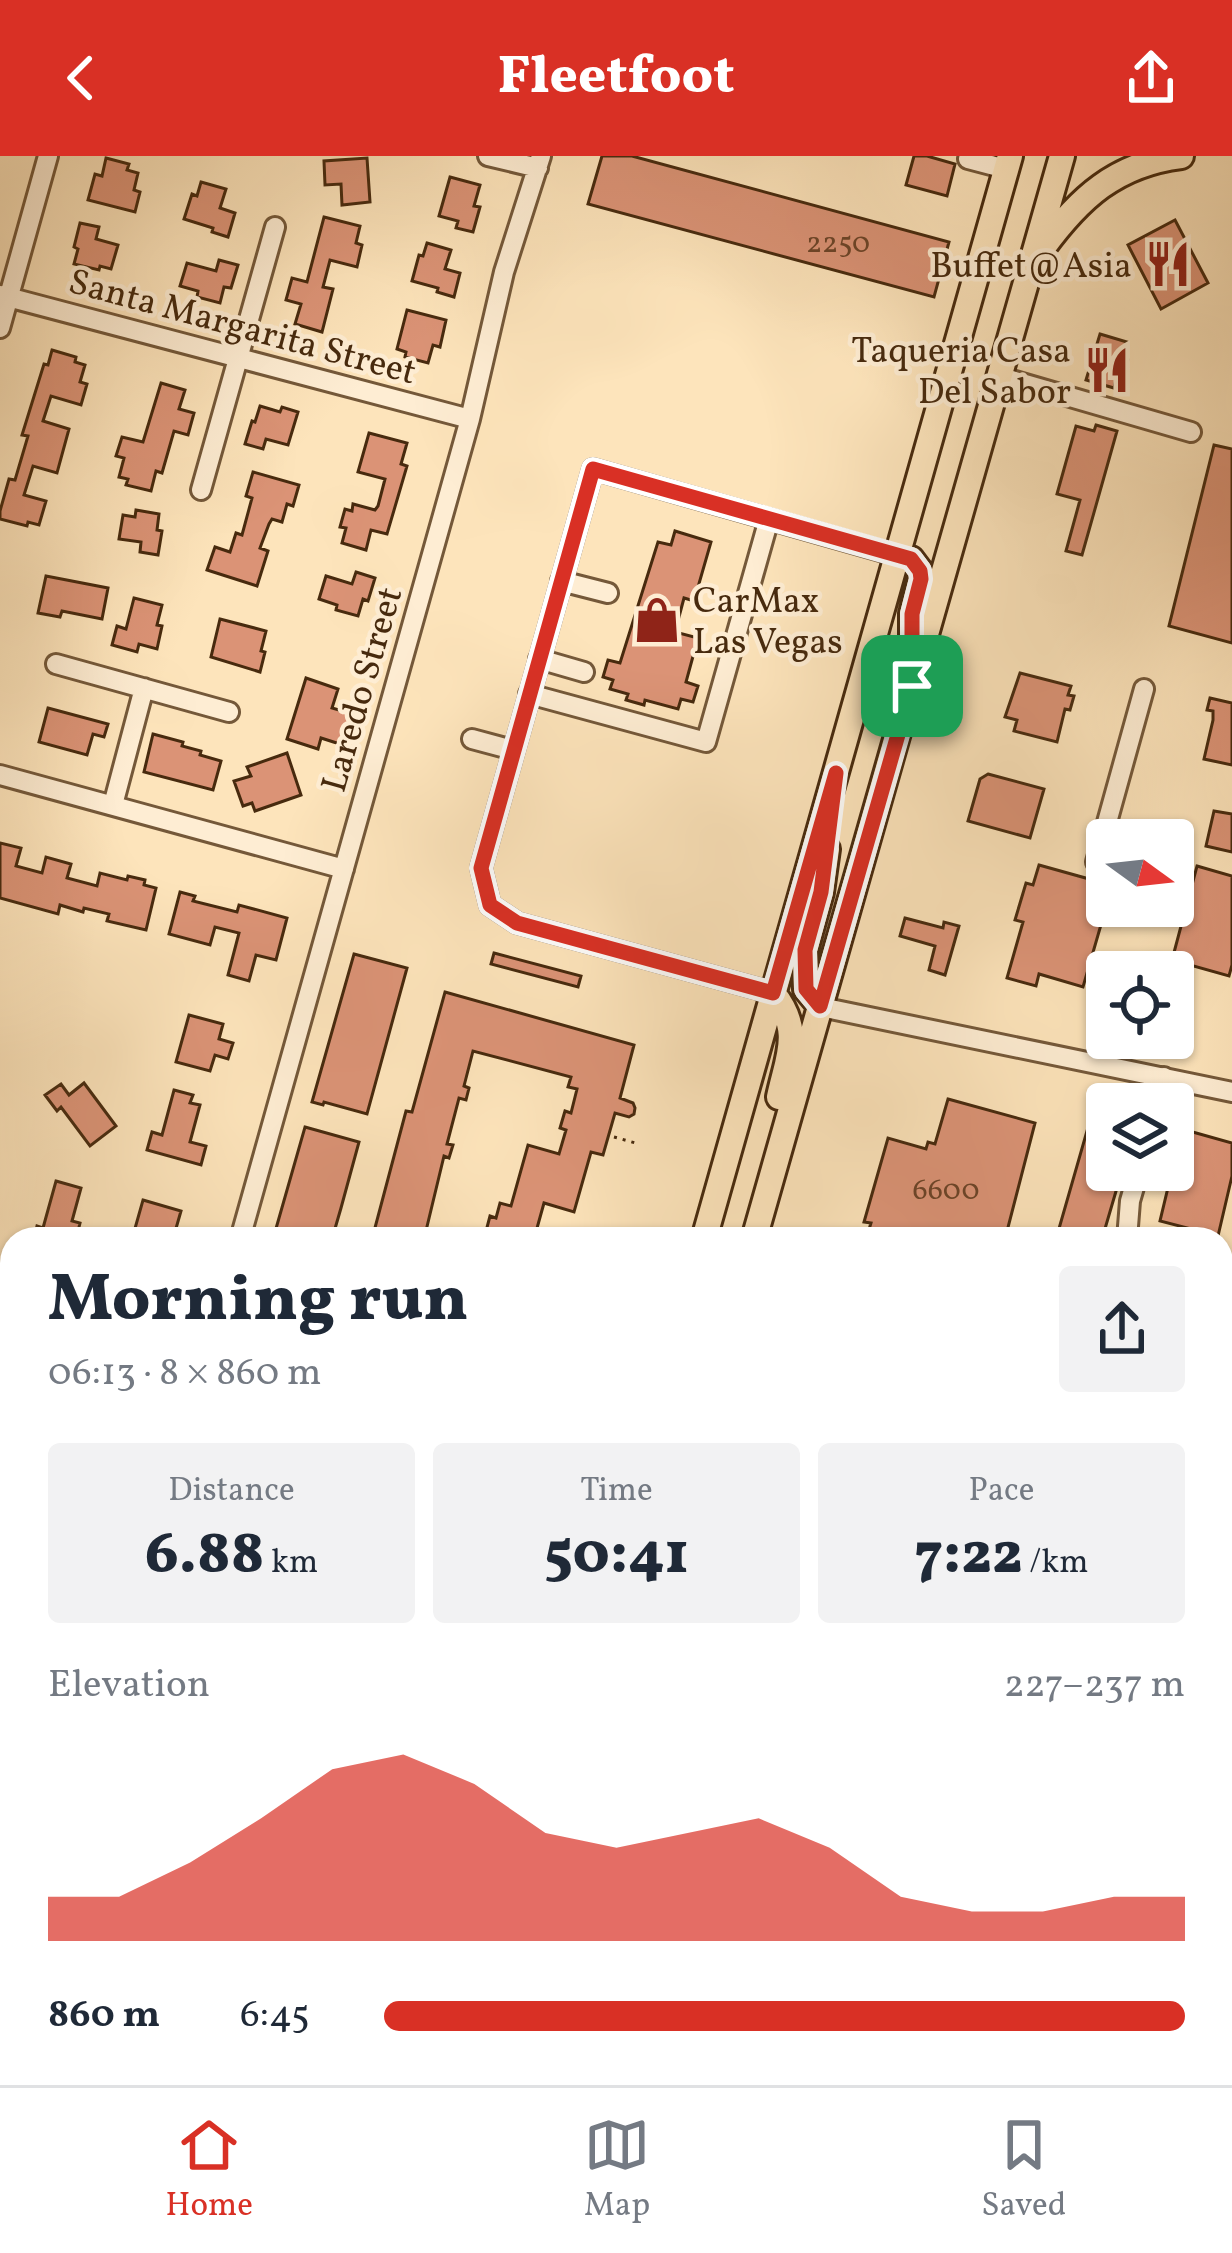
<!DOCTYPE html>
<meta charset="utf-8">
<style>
:root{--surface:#fff;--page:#f2f2f3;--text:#1f2937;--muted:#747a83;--line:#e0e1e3;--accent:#d93025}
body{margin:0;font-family:Vollkorn,serif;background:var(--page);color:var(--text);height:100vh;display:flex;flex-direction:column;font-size:45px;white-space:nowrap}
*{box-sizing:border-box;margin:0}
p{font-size:39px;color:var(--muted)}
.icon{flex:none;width:66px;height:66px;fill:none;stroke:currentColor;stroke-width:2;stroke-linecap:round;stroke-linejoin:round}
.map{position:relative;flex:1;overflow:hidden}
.sheet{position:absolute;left:0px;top:1071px;width:1233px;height:858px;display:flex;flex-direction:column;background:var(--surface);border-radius:36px 36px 0 0;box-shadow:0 3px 9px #0004}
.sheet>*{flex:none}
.needle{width:78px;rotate:105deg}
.fabs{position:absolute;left:1086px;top:663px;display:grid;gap:24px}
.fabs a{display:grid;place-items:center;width:108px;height:108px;border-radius:12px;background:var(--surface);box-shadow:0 3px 9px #0004;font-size:60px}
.pin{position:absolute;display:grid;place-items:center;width:102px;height:102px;color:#fff;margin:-51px;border-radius:24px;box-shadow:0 6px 18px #0006}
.round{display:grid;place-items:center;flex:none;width:126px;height:126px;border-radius:12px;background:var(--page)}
.head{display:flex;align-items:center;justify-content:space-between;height:204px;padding:0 48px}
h1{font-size:66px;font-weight:800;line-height:90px}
.stats{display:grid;grid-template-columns:repeat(3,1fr);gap:18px;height:204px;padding:12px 48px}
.stats div{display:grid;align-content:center;border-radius:12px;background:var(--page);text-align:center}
.stats b{font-size:60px;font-weight:800}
.stats small{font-size:33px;font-weight:400}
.stats p{font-size:33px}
.chart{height:336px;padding:24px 48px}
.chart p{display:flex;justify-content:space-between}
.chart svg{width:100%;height:216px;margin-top:12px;fill:var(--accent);opacity:.7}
ul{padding:0 48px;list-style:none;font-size:39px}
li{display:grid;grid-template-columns:192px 144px 1fr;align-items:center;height:90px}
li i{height:30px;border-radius:15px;background:var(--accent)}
header{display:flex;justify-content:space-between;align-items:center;height:156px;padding:0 48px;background:var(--accent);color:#fff;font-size:54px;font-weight:800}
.tabs{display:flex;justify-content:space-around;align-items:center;height:168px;border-top:3px solid var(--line);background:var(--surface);font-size:33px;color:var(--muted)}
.tabs a{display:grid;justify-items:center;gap:6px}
.tabs .on{color:var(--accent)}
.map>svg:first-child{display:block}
</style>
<header><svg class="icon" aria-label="back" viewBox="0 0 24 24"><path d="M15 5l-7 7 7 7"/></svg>Fleetfoot<svg class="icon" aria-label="share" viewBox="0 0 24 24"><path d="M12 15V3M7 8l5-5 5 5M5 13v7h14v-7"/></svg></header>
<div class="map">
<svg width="1232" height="1929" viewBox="0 0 1232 1929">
<rect width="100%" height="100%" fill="#fde4bb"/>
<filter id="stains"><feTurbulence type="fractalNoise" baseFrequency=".00167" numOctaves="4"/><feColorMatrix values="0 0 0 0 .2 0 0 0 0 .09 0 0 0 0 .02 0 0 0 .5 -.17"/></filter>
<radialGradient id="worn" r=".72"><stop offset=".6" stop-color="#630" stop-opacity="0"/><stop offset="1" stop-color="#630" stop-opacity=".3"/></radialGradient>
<path fill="#db9376" stroke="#472a0e" stroke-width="3" d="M 602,0 L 632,0 L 949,86 L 934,141 L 588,48 Z
M 914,0 L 927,0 L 955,8 L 947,40 L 906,29 Z
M 106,2 L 129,8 L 127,14 L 138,17 L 134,34 L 140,36 L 135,56 L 88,44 L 95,18 L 102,20 Z
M 367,2 L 370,46 L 342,49 L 341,28 L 325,29 L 324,5 Z
M 450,21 L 480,29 L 474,50 L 480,51 L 473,76 L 456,72 L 458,65 L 439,60 Z
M 201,26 L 226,33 L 220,52 L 235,57 L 228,81 L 212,76 L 213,72 L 184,63 L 192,38 L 197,40 Z
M 324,61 L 360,70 L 356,87 L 362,89 L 357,111 L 330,104 L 323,131 L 333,133 L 322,176 L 295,168 L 301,148 L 286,144 L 292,122 L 307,126 Z
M 1175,64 L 1208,127 L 1161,153 L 1128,89 Z
M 80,67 L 99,71 L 96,83 L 118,89 L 111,113 L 100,110 L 99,114 L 74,108 L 78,93 L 74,91 Z
M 427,87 L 451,94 L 445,113 L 460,117 L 454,141 L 437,136 L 438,132 L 412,125 L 419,99 L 423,100 Z
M 219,104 L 238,109 L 231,132 L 224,131 L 220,147 L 197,141 L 198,135 L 180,130 L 187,107 L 216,115 Z
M 407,154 L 446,164 L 440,191 L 433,189 L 428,207 L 405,201 L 406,196 L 397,193 Z
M 1100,178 L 1127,186 L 1122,203 L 1128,204 L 1122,225 L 1116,223 L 1114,232 L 1086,224 Z
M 52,194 L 76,201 L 75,206 L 85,209 L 80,226 L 87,228 L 81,249 L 51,240 L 43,265 L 69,273 L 57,317 L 33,310 L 24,339 L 46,345 L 39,369 L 28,366 L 27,370 L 0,363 L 0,355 L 9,323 L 15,324 L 28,280 L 22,279 L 44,208 L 48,209 Z
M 161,227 L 185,234 L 179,253 L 194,257 L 188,279 L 174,275 L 162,317 L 156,315 L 151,335 L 126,329 L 128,323 L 119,321 L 124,302 L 116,300 L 122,281 L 143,286 Z
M 260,250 L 280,256 L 282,251 L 298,256 L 288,289 L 266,283 L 263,293 L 245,288 L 252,265 L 255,266 Z
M 1096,269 L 1117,275 L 1082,399 L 1066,395 L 1080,344 L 1057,338 L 1076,270 L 1094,275 Z
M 369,277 L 407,287 L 401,308 L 407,310 L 387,378 L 371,374 L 366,394 L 342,387 L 346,372 L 340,371 L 345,353 L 352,355 L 353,348 L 375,354 L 378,350 L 385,323 L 358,316 Z
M 1214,289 L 1232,293 L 1232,487 L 1169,470 Z
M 253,316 L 299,329 L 293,350 L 287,348 L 282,366 L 272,363 L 269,368 L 260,392 L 268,395 L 257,430 L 207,414 L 215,391 L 230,396 L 236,377 L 242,379 L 252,342 L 246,340 Z
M 136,354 L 159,358 L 157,374 L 162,375 L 158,399 L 140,396 L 141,386 L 119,383 L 123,359 L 135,361 Z
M 675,375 L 711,386 L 694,445 L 684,442 L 675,476 L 698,482 L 686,526 L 698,530 L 693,546 L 681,543 L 678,553 L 645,544 L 644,549 L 626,544 L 628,538 L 610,533 L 613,524 L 603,521 L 608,504 L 620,507 L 658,386 L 671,389 Z
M 356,416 L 375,422 L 368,445 L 363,443 L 358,460 L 336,454 L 337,449 L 319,443 L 326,420 L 352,428 Z
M 46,420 L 108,432 L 102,463 L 62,455 L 60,461 L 38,457 Z
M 134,442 L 162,449 L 157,469 L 162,470 L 157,493 L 139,488 L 137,496 L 112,489 L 117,470 L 126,473 Z
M 220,463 L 266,475 L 261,495 L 265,496 L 260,516 L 211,501 Z
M 1020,517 L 1071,530 L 1068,539 L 1074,540 L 1070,554 L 1065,553 L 1057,586 L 1014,575 L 1017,564 L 1005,561 Z
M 306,522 L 338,533 L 332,552 L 353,558 L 343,589 L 321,582 L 318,593 L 287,583 Z
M 1210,542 L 1232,547 L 1232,609 L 1204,603 L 1213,564 L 1213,555 L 1207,554 Z
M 48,552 L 108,568 L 104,581 L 93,578 L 87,599 L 39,586 Z
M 153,578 L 183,586 L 182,590 L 201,595 L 200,599 L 221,605 L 213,634 L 144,616 Z
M 287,597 L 301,639 L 255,655 L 252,647 L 243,650 L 234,625 L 251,620 L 247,611 Z
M 988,618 L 1044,633 L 1030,682 L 968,665 L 980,623 Z
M 1214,655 L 1232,658 L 1232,696 L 1206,690 Z
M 0,687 L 21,692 L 16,710 L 42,717 L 46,701 L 71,708 L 67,722 L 97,730 L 100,717 L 127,724 L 128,720 L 145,724 L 144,729 L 156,732 L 146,774 L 107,765 L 109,758 L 84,752 L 83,756 L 60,749 L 58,758 L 0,742 Z
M 1039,709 L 1107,728 L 1107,748 L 1083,831 L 1039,818 L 1036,830 L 1007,822 L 1023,766 L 1015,764 L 1026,727 L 1033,729 Z
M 1197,710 L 1232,720 L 1232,809 L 1229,820 L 1172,804 Z
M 180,736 L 195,740 L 193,745 L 237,756 L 239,749 L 287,762 L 276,804 L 256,799 L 249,825 L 228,819 L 239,777 L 215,771 L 210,789 L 169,778 Z
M 905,762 L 943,772 L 944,766 L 959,770 L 945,819 L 929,814 L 935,790 L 900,780 Z
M 494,797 L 581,820 L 578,831 L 491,808 Z
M 354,798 L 407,812 L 367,958 L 324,946 L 323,949 L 312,946 Z
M 445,836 L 634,889 L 620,942 L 633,947 L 635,952 L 634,958 L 629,961 L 615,957 L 603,999 L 591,996 L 574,1056 L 544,1047 L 534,1083 L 491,1083 L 492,1080 L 485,1079 L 490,1060 L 496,1062 L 500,1047 L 511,1050 L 528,989 L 559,998 L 566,974 L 560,972 L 565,955 L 571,957 L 577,933 L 568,931 L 571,921 L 473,895 L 464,930 L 469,932 L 466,944 L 459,942 L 447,988 L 453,989 L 449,1002 L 444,1000 L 424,1083 L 372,1083 L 406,955 L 412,956 Z
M 189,859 L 223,868 L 219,883 L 233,887 L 228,903 L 215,899 L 210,915 L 176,906 Z
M 84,927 L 116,970 L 90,990 L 61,951 L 57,955 L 45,939 L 61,928 L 69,939 Z
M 174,934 L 193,939 L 190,947 L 200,949 L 190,986 L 206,990 L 201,1009 L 147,994 L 152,976 L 162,979 Z
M 1097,940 L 1107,943 L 1107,1000 L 1102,1020 L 1119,1025 L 1102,1083 L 1056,1083 Z
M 948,943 L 1035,967 L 1005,1083 L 866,1083 L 871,1067 L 864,1066 L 888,982 L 926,993 L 928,986 L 935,988 Z
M 305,971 L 359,986 L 341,1052 L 332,1083 L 273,1083 Z
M 1182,973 L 1232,987 L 1232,1020 L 1218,1080 L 1160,1065 Z
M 56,1025 L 81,1032 L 72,1065 L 80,1067 L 76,1083 L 34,1083 L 37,1070 L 43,1072 Z
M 143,1044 L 181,1055 L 173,1083 L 132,1083 Z
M 897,1917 L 943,1917 L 973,1923 L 972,1929 L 895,1929 Z"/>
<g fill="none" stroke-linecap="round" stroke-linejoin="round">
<defs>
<path id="minor" d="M 488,0 L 538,12
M 968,3 L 1006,13
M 0,139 L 470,263
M 0,172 L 48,0
M 1001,221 L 1191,276
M 201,334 L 275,71
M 561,425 L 608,437
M 539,503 L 584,516
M 56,508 L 229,556
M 529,538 L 706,586 L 769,363
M 472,583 L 513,594
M 0,619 L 344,713
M 113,649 L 144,532
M 1096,706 L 1144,533
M 773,837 L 517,767 L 490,749 L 481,712 L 593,313 L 898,400
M 821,851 L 1232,936
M 1157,948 L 1164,921
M 240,1083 L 470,263 L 504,116 L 541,0
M 1127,1083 L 1130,1045 L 1139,1014
M 0,1119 L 12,1123
M 1221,1537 L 1232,1496
M 0,1610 L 12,1613
M 0,1853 L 12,1857
M 304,1917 L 343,1929
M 396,1917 L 419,1924
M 10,1929 L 13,1917
M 196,1929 L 199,1917
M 268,1929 L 269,1917
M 1133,1929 L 1136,1917"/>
<path id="major" d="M 1042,93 C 1079,42 1116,8 1181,0
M 898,400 L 911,403 L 920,415 L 921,423 L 912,458 L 912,497
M 773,837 C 803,875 788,899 779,941
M 821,851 L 806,833 L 805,794 L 821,736 L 827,693
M 704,1083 L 1010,0
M 754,1083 L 1062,0
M 1221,1905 L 1232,1907
M 471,1929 L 474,1917
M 525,1929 L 528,1917"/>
</defs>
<use href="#minor" stroke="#745839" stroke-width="24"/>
<use href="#major" stroke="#472a0e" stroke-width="30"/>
<path stroke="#472a0e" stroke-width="3" stroke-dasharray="3 6" stroke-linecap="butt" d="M 614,981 L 639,988"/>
<use href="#minor" stroke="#feedd3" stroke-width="18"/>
<use href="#major" stroke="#fde4bb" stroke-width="24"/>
</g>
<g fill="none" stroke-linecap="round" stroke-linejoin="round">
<defs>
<path id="route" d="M 593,313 L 911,403 L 920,415 L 921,423 L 912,458 L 912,530 L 820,850 L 806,833 L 805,794 L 821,736 L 836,617 L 773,837 L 517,767 L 490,749 L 481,712 Z"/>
</defs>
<use href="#route" stroke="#fff" stroke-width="24"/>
<use href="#route" stroke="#d93025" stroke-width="15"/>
</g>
<defs>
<symbol id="restaurant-bare" viewBox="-9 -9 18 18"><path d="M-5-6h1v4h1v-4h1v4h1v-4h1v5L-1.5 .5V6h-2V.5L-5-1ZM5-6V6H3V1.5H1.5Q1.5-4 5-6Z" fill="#8f2418" stroke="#feedd3" stroke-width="2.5" paint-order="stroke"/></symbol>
<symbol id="shop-bare" viewBox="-9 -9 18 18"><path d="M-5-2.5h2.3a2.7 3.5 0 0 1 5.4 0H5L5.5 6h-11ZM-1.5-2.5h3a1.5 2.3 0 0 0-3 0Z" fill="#8f2418" stroke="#feedd3" stroke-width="2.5" paint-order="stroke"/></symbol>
</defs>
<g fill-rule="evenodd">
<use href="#restaurant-bare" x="1135" y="75" width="66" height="66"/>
<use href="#restaurant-bare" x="1074" y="181" width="66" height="66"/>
<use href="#shop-bare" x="624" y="431" width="66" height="66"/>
</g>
<g text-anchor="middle" stroke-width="9" stroke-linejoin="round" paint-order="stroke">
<g font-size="30" fill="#6c4428">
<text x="838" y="96">2250</text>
<text x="946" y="1043">6600</text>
</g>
<g font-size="36" fill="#472a0e" stroke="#feedd3" text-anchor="end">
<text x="1132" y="121">Buffet@Asia</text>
<text x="1071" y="206">Taqueria Casa<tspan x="1071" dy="41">Del Sabor</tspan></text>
<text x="693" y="456" text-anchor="start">CarMax<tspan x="693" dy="41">Las Vegas</tspan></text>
</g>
<g font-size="36" fill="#472a0e" stroke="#feedd3">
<text transform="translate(243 169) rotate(15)" y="13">Santa Margarita Street</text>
<text transform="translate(360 533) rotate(-74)" y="13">Laredo Street</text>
</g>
</g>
<rect width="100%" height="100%" filter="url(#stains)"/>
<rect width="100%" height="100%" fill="url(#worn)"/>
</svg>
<div class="fabs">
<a><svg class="needle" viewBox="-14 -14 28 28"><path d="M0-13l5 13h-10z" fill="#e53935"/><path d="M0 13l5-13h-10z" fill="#747a83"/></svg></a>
<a><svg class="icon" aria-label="locate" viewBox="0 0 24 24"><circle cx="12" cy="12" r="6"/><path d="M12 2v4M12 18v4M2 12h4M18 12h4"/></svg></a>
<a><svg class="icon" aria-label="layers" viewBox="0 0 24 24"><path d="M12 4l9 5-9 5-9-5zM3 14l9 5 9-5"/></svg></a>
</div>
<div class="pin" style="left:912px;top:530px;background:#1e9e55"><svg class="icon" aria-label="arrive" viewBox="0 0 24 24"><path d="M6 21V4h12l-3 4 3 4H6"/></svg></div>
<section class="sheet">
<div class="head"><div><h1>Morning run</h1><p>06:13 · 8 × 860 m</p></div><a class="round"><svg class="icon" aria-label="share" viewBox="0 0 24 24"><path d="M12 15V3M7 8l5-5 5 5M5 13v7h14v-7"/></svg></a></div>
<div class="stats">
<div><p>Distance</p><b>6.88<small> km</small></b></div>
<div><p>Time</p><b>50:41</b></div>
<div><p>Pace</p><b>7:22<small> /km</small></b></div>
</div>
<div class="chart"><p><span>Elevation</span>227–237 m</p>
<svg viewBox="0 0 160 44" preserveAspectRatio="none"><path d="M0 44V35L10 35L20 28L30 19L40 9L50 6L60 12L70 22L80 25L90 22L100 19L110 25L120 35L130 38L140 38L150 35L160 35V44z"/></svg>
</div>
<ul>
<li><b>860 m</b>6:45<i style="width:100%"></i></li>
</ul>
</section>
</div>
<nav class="tabs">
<a class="on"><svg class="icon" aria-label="home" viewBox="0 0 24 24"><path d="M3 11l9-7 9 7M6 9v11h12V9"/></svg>Home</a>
<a><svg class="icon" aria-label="map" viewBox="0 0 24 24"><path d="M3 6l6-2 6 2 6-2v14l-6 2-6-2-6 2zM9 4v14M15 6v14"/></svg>Map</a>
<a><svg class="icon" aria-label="saved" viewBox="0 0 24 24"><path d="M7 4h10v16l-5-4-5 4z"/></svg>Saved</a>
</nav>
